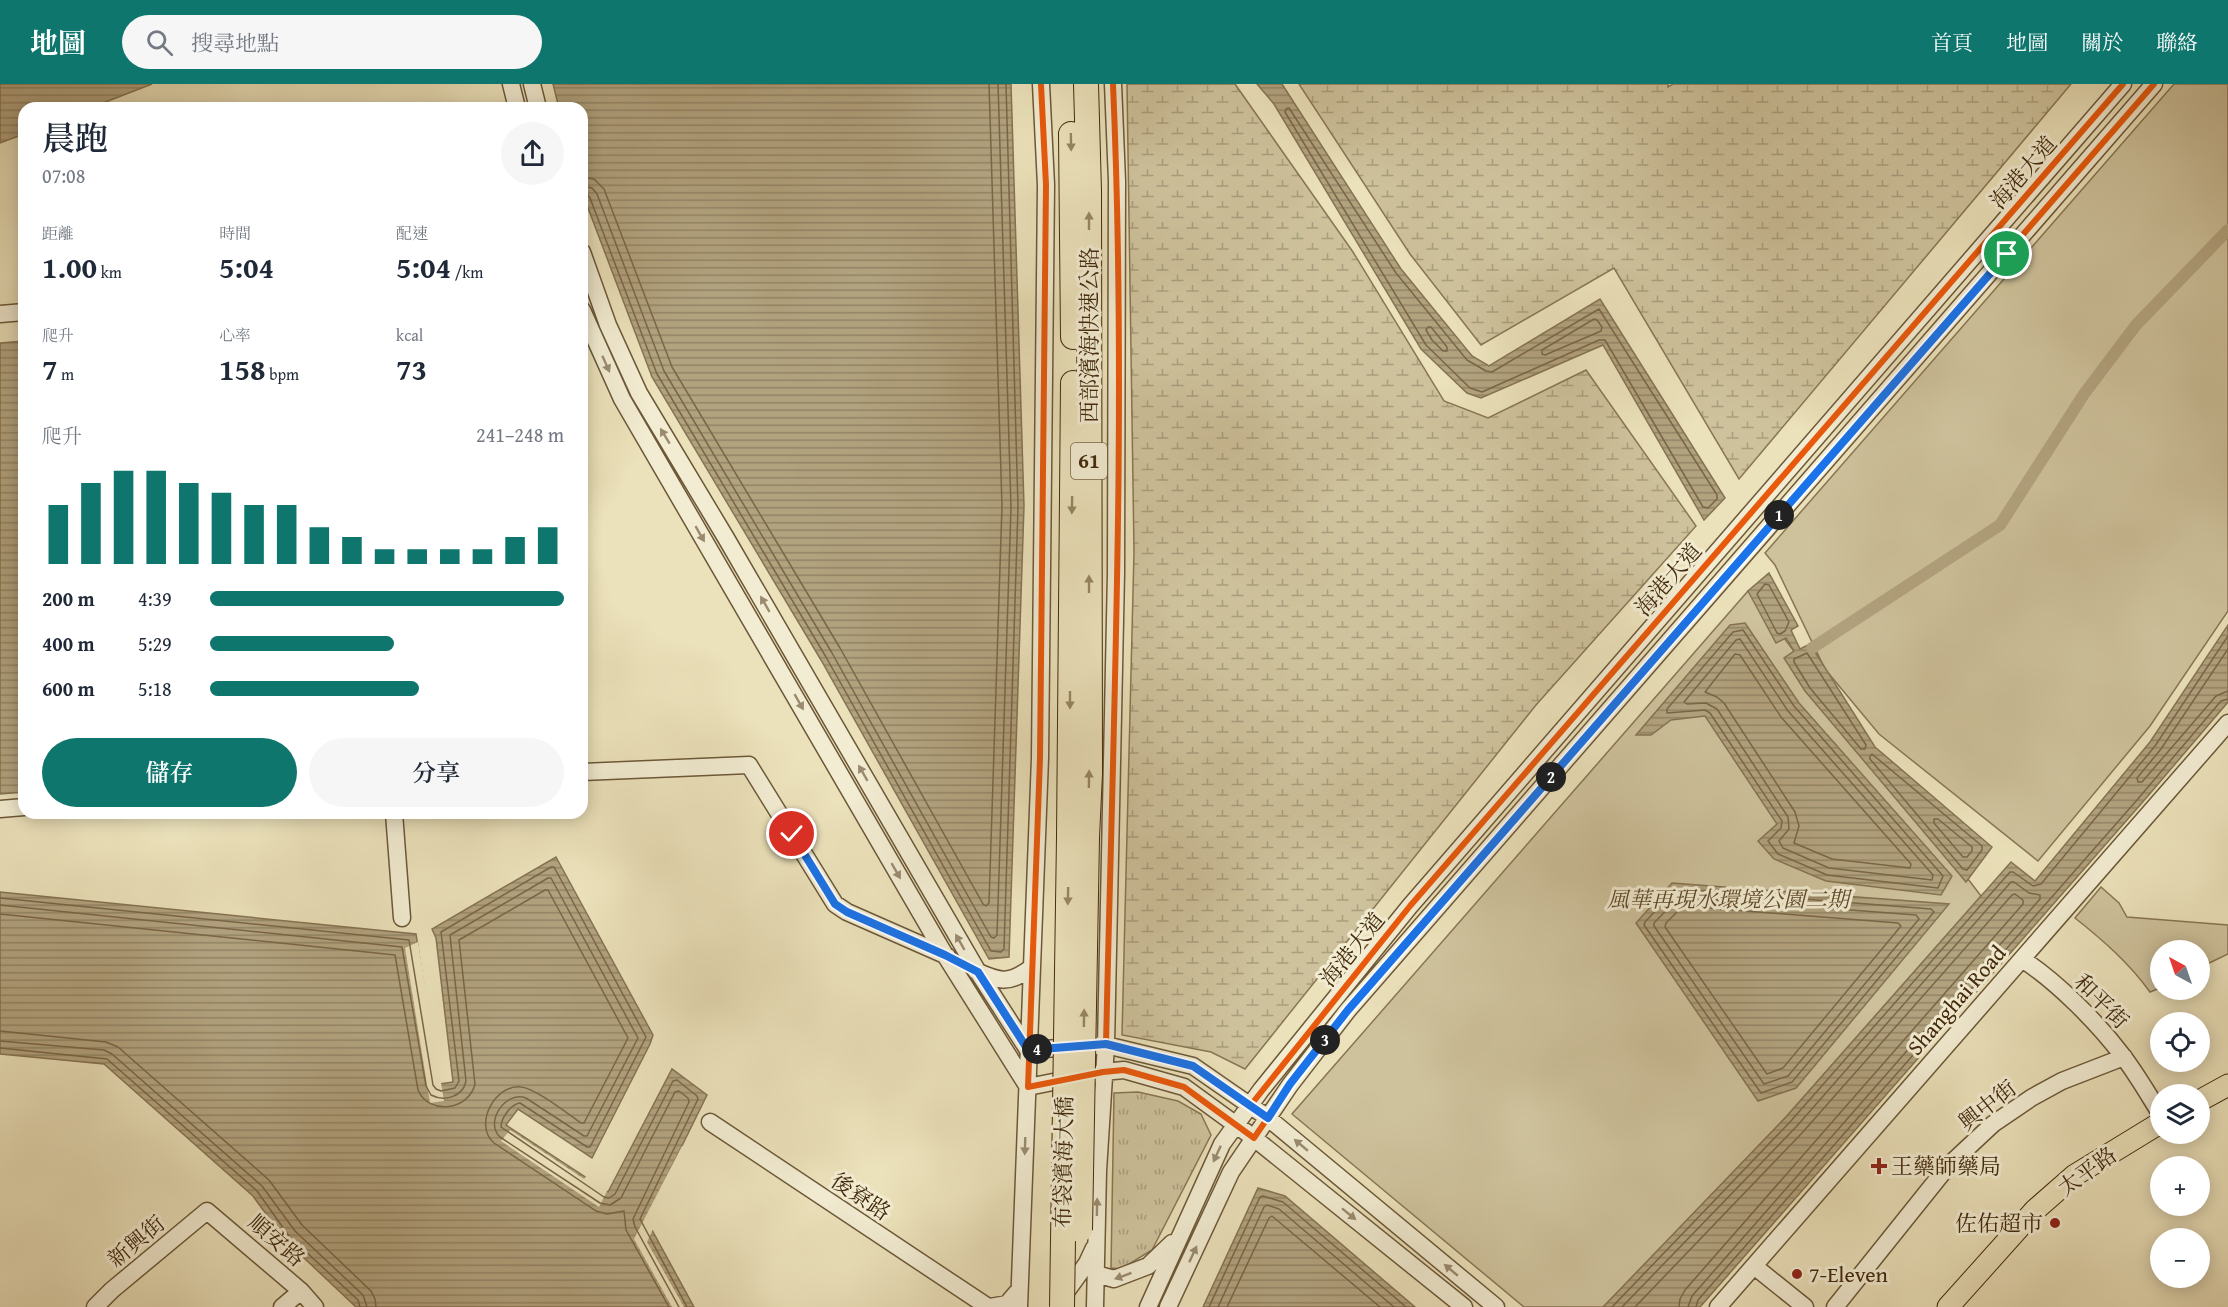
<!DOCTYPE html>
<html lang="zh-TW">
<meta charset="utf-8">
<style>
:root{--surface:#fff;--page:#f6f6f7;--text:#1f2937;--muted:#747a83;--accent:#0f766e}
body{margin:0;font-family:"Gentium Book Plus","Noto Serif TC",serif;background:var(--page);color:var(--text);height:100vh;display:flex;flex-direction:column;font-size:22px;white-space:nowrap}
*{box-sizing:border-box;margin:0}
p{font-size:20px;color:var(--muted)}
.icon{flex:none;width:33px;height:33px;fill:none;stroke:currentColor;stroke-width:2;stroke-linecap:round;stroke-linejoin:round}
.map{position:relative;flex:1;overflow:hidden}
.details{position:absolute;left:18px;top:18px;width:570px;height:717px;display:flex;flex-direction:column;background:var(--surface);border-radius:18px;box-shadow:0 3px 15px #0003}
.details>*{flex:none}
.needle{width:39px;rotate:320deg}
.fabs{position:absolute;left:2150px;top:856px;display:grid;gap:12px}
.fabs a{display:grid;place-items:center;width:60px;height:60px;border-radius:50%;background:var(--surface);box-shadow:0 3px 15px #0003;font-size:30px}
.pin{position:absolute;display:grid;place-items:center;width:51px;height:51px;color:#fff;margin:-26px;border:3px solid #fff;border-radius:50%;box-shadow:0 2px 6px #0007}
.km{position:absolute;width:30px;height:30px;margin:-15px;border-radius:50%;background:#222;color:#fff;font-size:16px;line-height:30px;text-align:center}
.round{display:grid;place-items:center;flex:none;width:63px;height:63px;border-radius:32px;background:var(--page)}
.overview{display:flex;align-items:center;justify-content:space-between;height:102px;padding:0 24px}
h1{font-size:33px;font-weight:600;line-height:45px}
.stats{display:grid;grid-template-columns:repeat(3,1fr);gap:9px;height:102px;padding:6px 24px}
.stats div{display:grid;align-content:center}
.stats b{font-size:30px;font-weight:600}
.stats small{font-size:16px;font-weight:400}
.stats p{font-size:16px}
.chart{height:168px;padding:12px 24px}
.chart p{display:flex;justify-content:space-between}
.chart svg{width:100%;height:108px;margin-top:6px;stroke:var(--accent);stroke-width:6}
.cta{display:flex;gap:12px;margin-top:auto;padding:12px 24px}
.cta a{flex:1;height:69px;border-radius:36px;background:var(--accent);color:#fff;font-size:24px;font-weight:600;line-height:69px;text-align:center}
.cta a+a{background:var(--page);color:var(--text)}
ul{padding:0 24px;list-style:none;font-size:20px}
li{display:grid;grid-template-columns:96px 72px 1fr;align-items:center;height:45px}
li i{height:15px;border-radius:8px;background:var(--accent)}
header{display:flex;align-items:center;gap:36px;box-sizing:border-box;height:84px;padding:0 30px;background:var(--accent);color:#fff}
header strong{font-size:28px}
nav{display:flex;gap:33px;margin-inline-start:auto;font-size:21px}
.search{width:420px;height:54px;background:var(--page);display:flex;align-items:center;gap:15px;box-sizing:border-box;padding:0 21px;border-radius:33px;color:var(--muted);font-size:22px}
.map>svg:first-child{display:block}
</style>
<header>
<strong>地圖</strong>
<div class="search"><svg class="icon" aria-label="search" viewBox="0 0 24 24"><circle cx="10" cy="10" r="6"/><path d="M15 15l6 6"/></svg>搜尋地點</div>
<nav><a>首頁</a><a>地圖</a><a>關於</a><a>聯絡</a></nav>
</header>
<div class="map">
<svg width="2228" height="1223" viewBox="0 0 2228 1223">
<defs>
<pattern id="grass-tufts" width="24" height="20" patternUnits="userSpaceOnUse" patternTransform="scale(1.5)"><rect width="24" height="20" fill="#cec29c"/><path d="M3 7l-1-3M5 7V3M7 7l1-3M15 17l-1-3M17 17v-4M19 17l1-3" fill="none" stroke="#a99e7e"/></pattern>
<pattern id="wetland-marsh" width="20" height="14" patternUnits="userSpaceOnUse" patternTransform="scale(1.5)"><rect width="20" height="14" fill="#cec29c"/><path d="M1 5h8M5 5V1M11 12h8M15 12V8" fill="none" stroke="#a99e7e"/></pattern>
<pattern id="water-rules" width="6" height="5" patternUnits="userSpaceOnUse" patternTransform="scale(1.5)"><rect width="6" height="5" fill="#b2a37f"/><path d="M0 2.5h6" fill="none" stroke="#928566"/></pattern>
</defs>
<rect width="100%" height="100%" fill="#ebe1ba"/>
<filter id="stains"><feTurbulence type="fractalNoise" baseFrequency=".00333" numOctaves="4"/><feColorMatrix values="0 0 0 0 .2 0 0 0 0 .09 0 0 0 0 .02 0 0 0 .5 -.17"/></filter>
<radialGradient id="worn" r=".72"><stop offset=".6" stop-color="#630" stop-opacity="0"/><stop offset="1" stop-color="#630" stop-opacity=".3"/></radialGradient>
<path fill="url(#grass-tufts)" stroke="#887654" stroke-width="1.5" d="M 1138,1008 L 1178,1017 L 1201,1030 L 1211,1051 L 1152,1166 L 1121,1185 L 1111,1184 L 1114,1009 Z"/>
<path fill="url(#wetland-marsh)" stroke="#887654" stroke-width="1.5" d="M 1127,0 L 1235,0 L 1353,168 L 1444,317 L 1488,334 L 1586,286 L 1696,442 L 1536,621 L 1245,985 L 1211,968 L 1122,951 L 1134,468 Z
M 1299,0 L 1668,0 L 1668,3 L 1673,0 L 2071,0 L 1739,395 L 1614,184 L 1481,261 L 1410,170 Z"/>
<path fill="#cec29c" stroke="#887654" stroke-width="1.5" d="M 2174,0 L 2228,0 L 2228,527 L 2150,642 L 2038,777 L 1879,650 L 1825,585 L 1775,481 L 1765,469 Z
M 1748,507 L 1981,812 L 1786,1033 L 1604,1223 L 1524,1223 L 1292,1030 Z
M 2101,803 L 2119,819 L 2127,833 L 2228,841 L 2228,870 L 2199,884 L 2199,867 L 2160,867 L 2160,904 L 2150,908 C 2129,879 2104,857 2075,834 Z"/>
<path fill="url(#water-rules)" stroke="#857351" stroke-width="1.5" d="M 0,0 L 152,0 L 90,24 L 24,24 L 24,50 L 0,59 Z
M 553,0 L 1011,0 L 1024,422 L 1009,873 L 989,875 L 821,576 L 652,293 L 582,108 L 582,24 L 559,24 Z
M 1257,0 L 1282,0 L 1401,185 L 1472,272 L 1489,282 L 1600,215 L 1725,414 L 1704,436 L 1603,261 L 1481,314 L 1467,309 L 1421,265 L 1274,20 Z
M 24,257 L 24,708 L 0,710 L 0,259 Z
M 1769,489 L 1798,542 L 1791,546 L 1800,565 L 1810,560 L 1875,663 L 1992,763 L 1966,798 L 1805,607 L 1784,574 L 1794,567 L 1786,554 L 1776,559 L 1748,507 Z
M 1745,539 L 1799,619 L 1952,792 L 1941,811 L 1826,797 L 1774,775 L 1758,757 L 1777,740 L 1705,632 L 1671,636 L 1651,651 L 1636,651 L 1730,541 Z
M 2228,541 L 2228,618 L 2141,720 L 1700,1223 L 1603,1223 L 1786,1033 L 2011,778 L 2035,797 L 2150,658 Z
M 556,773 L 653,951 L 650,960 L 592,1074 L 518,1025 L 506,1041 L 608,1108 L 672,985 L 707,1011 L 646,1135 L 694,1223 L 356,1223 L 285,1156 L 253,1112 L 104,980 L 0,970 L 0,808 L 416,850 L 439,1000 L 453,998 L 436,854 L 432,845 Z
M 1672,799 L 1949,820 L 1796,1004 L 1758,1017 L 1636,839 Z
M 1258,1104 L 1285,1112 L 1415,1223 L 1203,1223 Z"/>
<path fill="#ebe1ba" d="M 418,858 L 444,1017 L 430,1019 L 405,864 Z
M 658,1005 L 599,1123 L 501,1057 L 510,1046 L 584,1095 L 587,1091 L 607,1104 Z
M 682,1062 L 685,1063 L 650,1135 L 654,1143 L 647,1158 L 684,1223 L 672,1223 L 634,1155 Z"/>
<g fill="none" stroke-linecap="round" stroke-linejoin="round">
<path stroke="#7a6646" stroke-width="1.5" d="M 1289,24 L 1396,189 L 1467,276 L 1486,287 L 1492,288 L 1599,225 L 1717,411 L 1717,415 L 1708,424 L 1703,423 L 1605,256 L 1599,256 L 1482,308 L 1470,304 L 1426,261 L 1285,28 L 1286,25 Z
M 582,93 L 594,95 L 604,105 L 672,283 L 840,564 L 983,820 L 986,822 L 989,819 L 1002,422 L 989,0
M 582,102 L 592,104 L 597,110 L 664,287 L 832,569 L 982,837 L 991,853 L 994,854 L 997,851 L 1011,423 L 998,0
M 582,109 L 587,110 L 590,114 L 657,290 L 826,573 L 991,867 L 1001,868 L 1004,865 L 1018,423 L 1006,0
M 1594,235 L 1597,236 L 1602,243 L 1601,247 L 1545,271 L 1542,270 L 1542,266 Z
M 1428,243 L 1431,243 L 1447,263 L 1447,267 L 1443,267 L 1432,256 L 1426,246 Z
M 1765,500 L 1769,501 L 1789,538 L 1785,547 L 1780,550 L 1777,549 L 1757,510 Z
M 1743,546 L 1794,622 L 1943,792 L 1938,804 L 1827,791 L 1778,770 L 1768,757 L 1781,744 L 1782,737 L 1710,629 L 1705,626 L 1667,629 L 1667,625 L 1733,548 Z
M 1740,555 L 1788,627 L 1933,791 L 1932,796 L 1829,784 L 1783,764 L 1779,757 L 1789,745 L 1788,733 L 1717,625 L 1706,619 L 1687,620 L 1684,618 L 1736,556 Z
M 2228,565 L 2161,665 L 2137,694 L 2138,698 L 2142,698 L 2216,612 L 2228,607
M 1807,569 L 1866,661 L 1865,665 L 1861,665 L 1810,604 L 1794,578 L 1794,575 Z
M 1735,570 L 1740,571 L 1781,633 L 1911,780 L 1910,784 L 1832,775 L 1794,759 L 1799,742 L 1795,728 L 1724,619 L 1717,613 L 1705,608 Z
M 1872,670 L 1982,762 L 1982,766 L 1967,786 L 1963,785 L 1870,675 L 1870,672 Z
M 1934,735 L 1938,735 L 1972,763 L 1972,767 L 1967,773 L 1963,773 L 1934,739 Z
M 1676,805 L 1931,825 L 1934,828 L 1792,998 L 1761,1009 L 1644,841 L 1645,838 Z
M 1679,813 L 1916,831 L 1919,835 L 1788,992 L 1764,1000 L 1654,842 L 1654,839 Z
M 0,814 L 409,856 L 433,1001 L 436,1005 L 441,1007 L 455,1004 L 459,997 L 441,848 L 551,783 L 554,783 L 646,953 L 590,1063 L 587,1063 L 520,1019 C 511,1020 501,1034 501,1043 L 604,1113 L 609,1114 L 615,1110 L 673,997 L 677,996 L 697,1012 L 698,1015 L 640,1135 L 687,1223
M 0,821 L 402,863 L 426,1002 L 431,1011 C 444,1018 463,1013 466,997 L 450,851 L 548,794 L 551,794 L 638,954 L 587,1052 L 584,1052 L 526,1014 C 506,1006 484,1038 500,1053 L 600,1119 L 610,1121 L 621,1114 L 675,1008 L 679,1007 L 688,1014 L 689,1018 L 633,1135 L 635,1143 L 679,1223
M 1683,822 L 1898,839 L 1901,842 L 1783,984 L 1767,990 L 1665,843 L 1666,839 Z
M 0,830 L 395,871 L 418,1006 C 429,1032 469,1026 475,1000 L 459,856 L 545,806 L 548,806 L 628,954 L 584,1039 L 581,1039 C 568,1030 535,1004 521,1003 C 495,1000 473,1041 494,1059 L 596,1127 L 607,1130 L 624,1127 L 626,1146 L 669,1223
M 0,947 L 106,958 L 118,963 L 269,1096 L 302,1141 L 371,1207 L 375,1215 L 376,1223
M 0,957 L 104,966 L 112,970 L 262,1102 L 295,1147 L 363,1211 L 367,1223
M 0,964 L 107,975 L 257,1107 L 289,1152 L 358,1216 L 360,1223
M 1209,1223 L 1260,1113 L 1263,1112 L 1283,1118 L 1406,1223
M 1218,1223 L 1264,1123 L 1267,1121 L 1279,1125 L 1394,1223
M 1227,1223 L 1269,1134 L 1272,1132 L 1380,1223
M 1612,1223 L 1790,1038 L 2010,788 L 2013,788 L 2033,802 L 2041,800 L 2155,662 L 2228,552
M 1622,1223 L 1796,1043 L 2011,798 L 2014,798 L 2029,809 L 2040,811 L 2040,815 L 1692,1212 L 1688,1223
M 1635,1223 L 1802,1049 L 2012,811 L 2015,810 L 2023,816 L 2023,820 L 1685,1206 L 1680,1215 L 1679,1223
M 1696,1223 L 1698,1216 L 2137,716 L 2221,617 L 2228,615"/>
<path stroke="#b2a37f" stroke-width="12" d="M 1812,564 L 2000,441 L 2084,310 L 2136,241 L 2228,146"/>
<defs>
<path id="minor" d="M 511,0 L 517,24
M 532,0 L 538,24
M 582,168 L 608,241 L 639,309 L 726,454 L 978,888 L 1028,966 L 1106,961 L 1193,982 L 1268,1034 L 1496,1223
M 582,226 L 622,315 L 945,871 L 1028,1003
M 0,230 L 24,228
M 582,688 L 749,681 L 835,820 L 847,828 L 947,872
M 0,725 L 24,723
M 394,729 L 402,834
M 2022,875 C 2057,898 2097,938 2122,971 C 2136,989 2148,1010 2160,1029
M 976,887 C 1000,898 1009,900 1031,884
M 1028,1003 L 1103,988 L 1124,986 L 1184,1003 L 1254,1054 L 1464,1223
M 710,1038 L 988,1223
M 1754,1182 L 1805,1223
M 1096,1190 L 1114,1195 L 1148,1182 L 1172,1159
M 1061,1215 L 1087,1179 L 1094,1164
M 95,1223 L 112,1206 L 207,1127 L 301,1207 L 315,1223
M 282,1223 L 301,1207
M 990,1223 L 1007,1220 L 1019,1206
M 1019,1223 L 1040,674 L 1046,101 L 1041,0
M 1095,1223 L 1098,1087 L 1106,961 L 1116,489 L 1117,97 L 1113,0
M 1148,1223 L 1222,1060 L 1261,1006 L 1410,822 L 2123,0
M 1168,1223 L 1231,1088 L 1290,1001 L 1348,926 L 2154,0
M 1718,1223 L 2228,639
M 1835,1223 L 1948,1082 L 1993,1040 L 2031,1014 L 2062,997 L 2124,973"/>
<path id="major" d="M 2199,1017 L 2228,1001
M 1948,1223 L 2035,1126 L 2075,1091 L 2160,1039"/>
<path id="highway" d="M 1086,0 L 1089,107 L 1090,690 L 1087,753
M 1071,50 L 1073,253
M 1069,753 L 1073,299"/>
</defs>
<use href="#minor" stroke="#6c5838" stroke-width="19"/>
<use href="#major" stroke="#422a0c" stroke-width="23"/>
<use href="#highway" stroke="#422a0c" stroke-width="26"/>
<use href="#minor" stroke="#f2ecd2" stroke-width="16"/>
<use href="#major" stroke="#ebe1ba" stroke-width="21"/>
<use href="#highway" stroke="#ebe1ba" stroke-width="24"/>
<defs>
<path id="highway-bridge" d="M 1080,1146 L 1087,753
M 1062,1223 L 1069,753"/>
</defs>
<use href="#highway-bridge" stroke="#422a0c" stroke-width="26" stroke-linecap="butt"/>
<use href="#highway-bridge" stroke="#ebe1ba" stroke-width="24"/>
<defs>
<path id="cycleway" d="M 1041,0 L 1046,101 L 1040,674 L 1028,1003 L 1103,988 L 1124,986 L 1184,1003 L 1254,1054 L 1290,1001 L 1348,926 L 2154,0
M 1113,0 C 1127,320 1113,641 1106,961 L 1193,982 L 1250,1022 L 1410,822 L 2123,0"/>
</defs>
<use href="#cycleway" stroke="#f2ecd2" stroke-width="10"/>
<use href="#cycleway" stroke="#e8590c" stroke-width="6"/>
</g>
<defs><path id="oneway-solid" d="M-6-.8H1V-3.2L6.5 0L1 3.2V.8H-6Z" transform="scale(1.5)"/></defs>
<g fill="#968663">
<use href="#oneway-solid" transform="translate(1071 58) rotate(89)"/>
<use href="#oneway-solid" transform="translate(1089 137) rotate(-90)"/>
<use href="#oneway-solid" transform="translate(1072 421) rotate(91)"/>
<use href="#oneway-solid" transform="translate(1089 500) rotate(-90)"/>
<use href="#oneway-solid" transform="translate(1070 616) rotate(90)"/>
<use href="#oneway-solid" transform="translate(1089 695) rotate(-89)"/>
<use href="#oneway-solid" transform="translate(1068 812) rotate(91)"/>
<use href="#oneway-solid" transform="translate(1084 934) rotate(-89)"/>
</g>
<g fill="#9a8b6f">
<use href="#oneway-solid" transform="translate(606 280) rotate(66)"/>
<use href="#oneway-solid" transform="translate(665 352) rotate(-121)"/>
<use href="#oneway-solid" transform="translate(700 450) rotate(60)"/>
<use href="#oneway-solid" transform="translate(765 520) rotate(-120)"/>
<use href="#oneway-solid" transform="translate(799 618) rotate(60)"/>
<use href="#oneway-solid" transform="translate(863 689) rotate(-120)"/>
<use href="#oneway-solid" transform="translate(896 787) rotate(60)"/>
<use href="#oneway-solid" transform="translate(960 858) rotate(-120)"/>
<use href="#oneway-solid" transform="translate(1301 1061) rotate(-140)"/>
<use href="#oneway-solid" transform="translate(1025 1062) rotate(92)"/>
<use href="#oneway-solid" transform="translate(1217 1070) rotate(115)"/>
<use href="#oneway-solid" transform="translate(1097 1123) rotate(-89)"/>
<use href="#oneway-solid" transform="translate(1349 1130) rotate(39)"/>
<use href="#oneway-solid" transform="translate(1193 1170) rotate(-65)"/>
<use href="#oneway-solid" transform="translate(1451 1186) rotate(-140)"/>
<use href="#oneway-solid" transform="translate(1123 1192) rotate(160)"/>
</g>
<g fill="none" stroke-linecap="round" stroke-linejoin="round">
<defs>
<path id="route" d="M 792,750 L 835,820 L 847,828 L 945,871 L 978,888 L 1028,966 L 1106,960 L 1193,982 L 1268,1034 L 1290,1000 L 1348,926 L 2007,170"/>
</defs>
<use href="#route" stroke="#fff" stroke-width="12"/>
<use href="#route" stroke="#1a73e8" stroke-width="8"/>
</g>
<g fill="#8f2418" stroke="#f2ecd2" stroke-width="2">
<path d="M1876 1073h6v6h6v6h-6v6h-6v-6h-6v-6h6z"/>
<circle cx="2055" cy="1139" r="6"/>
<circle cx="1797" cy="1190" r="6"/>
</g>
<g text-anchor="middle" stroke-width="6" stroke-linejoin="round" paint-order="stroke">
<rect fill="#f2ecd2" stroke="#776447" stroke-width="1.5" x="1071" y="359" width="36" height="36" rx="4.5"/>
<g font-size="21" font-weight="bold" fill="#422a0c">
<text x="1089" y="384">61</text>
</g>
<g font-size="22" fill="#422a0c" stroke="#f2ecd2">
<text transform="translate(2023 88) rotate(-49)" y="8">海港大道</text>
<text transform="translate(1089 251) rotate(-90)" y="8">西部濱海快速公路</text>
<text transform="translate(1668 495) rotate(-49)" y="8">海港大道</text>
<text transform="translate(1352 865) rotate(-51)" y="8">海港大道</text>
<text transform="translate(1956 916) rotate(-49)" y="8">Shanghai Road</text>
<text transform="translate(2102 917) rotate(45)" y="8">和平街</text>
<text transform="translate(1987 1021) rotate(-38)" y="8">興中街</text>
<text transform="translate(1063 1078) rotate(-89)" y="8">布袋濱海大橋</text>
<text transform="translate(2087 1087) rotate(-36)" y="8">太平路</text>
<text transform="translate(861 1112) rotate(34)" y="8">後寮路</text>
<text transform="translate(277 1156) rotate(41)" y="8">順安路</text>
<text transform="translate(136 1157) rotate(-40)" y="8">新興街</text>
</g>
<g font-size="22" font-style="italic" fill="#5e4829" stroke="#f2ecd2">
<text x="1728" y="823">風華再現水環境公園二期</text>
</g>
<g font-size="22" fill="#422a0c" stroke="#f2ecd2" text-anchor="start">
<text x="1891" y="1090">王藥師藥局</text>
<text x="2043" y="1147" text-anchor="end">佐佑超市</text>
<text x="1809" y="1198">7-Eleven</text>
</g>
</g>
<rect width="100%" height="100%" filter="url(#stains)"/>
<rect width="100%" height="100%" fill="url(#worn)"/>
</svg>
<div class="fabs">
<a><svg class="needle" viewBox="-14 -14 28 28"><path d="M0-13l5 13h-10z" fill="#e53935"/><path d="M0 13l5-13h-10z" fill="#747a83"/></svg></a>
<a><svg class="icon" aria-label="locate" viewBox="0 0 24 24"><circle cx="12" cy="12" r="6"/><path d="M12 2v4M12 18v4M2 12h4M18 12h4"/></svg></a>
<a><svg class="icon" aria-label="layers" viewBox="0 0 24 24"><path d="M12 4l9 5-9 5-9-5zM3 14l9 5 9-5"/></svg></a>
<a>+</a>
<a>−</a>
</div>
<div class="pin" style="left:2007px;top:170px;background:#1e9e55"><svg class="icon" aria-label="arrive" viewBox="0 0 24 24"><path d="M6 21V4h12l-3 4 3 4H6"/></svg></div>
<div class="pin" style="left:792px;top:750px;background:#d93025"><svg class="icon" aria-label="check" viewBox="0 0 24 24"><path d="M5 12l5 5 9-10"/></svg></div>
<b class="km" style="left:1779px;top:431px">1</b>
<b class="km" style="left:1551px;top:693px">2</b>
<b class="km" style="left:1325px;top:956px">3</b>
<b class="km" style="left:1037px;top:965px">4</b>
<section class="details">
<div class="overview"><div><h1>晨跑</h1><p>07:08</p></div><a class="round"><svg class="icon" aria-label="share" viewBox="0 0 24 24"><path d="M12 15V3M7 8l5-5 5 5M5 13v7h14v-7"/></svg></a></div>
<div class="stats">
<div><p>距離</p><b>1.00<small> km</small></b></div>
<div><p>時間</p><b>5:04</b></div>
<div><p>配速</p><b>5:04<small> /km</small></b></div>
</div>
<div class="stats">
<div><p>爬升</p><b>7<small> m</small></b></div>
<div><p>心率</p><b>158<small> bpm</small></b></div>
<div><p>kcal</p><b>73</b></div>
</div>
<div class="chart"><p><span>爬升</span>241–248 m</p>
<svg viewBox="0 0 160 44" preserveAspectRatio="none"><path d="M5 44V20M15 44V11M25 44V6M35 44V6M45 44V11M55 44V15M65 44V20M75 44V20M85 44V29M95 44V33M105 44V38M115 44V38M125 44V38M135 44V38M145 44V33M155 44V29"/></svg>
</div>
<ul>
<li><b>200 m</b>4:39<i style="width:100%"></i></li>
<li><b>400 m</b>5:29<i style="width:52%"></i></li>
<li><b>600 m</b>5:18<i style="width:59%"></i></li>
</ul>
<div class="cta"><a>儲存</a><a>分享</a></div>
</section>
</div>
